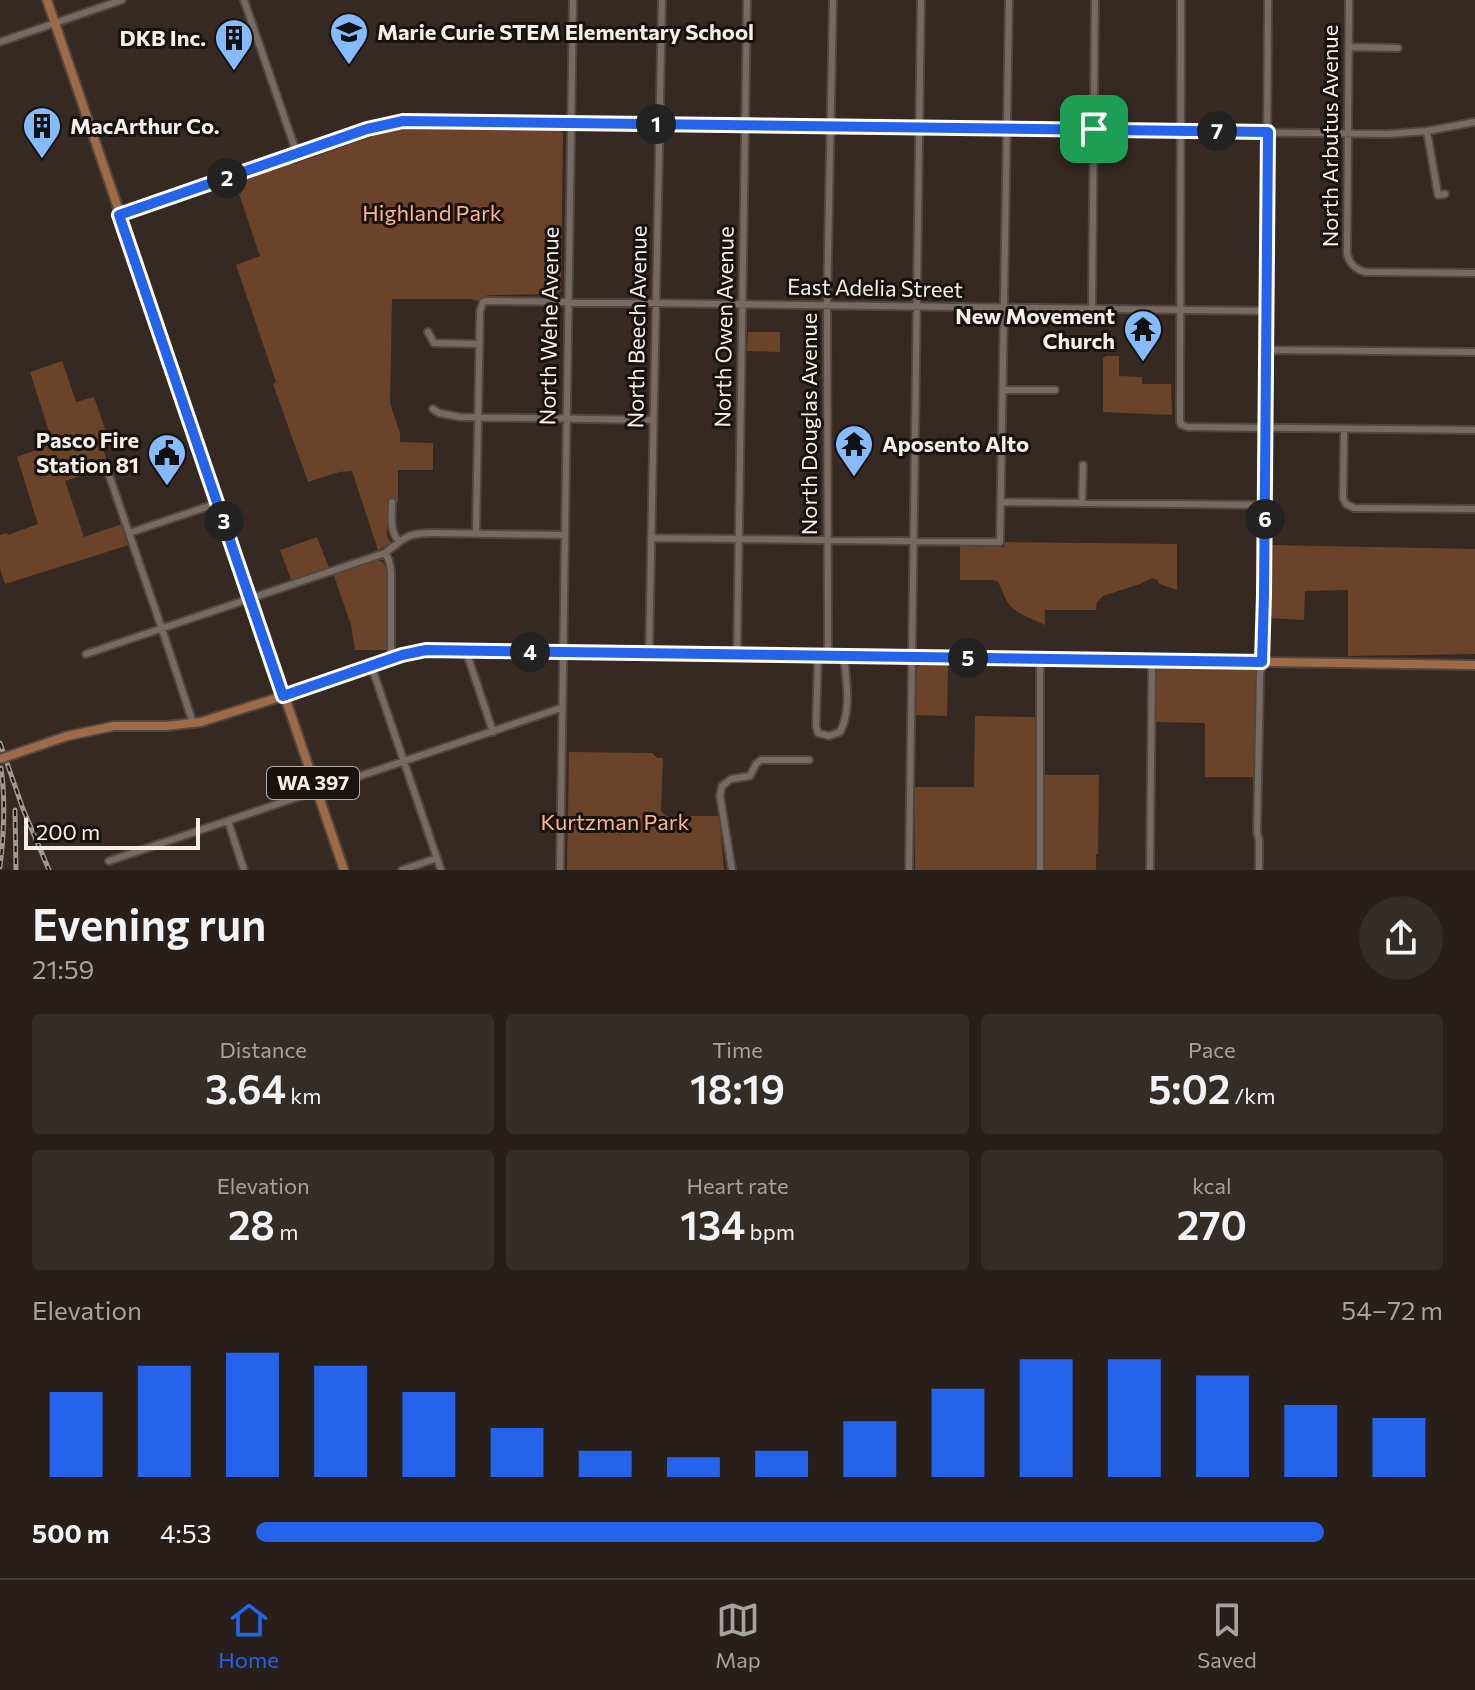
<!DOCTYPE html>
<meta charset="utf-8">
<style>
:root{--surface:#281f1a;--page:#342c27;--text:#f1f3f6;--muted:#a5a2a2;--line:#443d39;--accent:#2563eb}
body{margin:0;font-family:Commissioner,sans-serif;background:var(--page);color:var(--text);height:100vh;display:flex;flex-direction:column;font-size:30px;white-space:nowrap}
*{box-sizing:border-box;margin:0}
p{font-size:26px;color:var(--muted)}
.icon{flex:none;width:44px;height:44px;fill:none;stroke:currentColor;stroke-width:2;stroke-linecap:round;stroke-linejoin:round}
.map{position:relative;height:870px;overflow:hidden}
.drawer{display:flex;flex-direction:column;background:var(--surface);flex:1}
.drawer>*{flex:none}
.scale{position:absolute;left:24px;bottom:20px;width:176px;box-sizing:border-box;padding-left:8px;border:4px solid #f6eee9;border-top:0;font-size:22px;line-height:28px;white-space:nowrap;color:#f6eee9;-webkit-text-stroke:6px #191310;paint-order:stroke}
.pin{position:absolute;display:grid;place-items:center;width:68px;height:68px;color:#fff;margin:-34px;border-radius:16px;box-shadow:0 4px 12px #0006}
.km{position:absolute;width:40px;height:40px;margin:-20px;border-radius:50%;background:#222;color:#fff;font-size:22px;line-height:40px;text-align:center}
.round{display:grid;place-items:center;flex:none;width:84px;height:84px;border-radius:42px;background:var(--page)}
.head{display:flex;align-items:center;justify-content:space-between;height:136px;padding:0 32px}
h1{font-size:44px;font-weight:600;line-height:60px}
.figures{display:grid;grid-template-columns:repeat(3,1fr);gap:12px;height:136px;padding:8px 32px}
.figures div{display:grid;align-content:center;border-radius:8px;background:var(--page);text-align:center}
.figures b{font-size:40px;font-weight:600}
.figures small{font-size:22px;font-weight:400}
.figures p{font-size:22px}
.chart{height:224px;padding:16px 32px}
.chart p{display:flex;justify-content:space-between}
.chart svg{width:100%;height:144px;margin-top:8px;stroke:var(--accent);stroke-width:6}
ul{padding:0 32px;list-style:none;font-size:26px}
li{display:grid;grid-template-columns:128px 96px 1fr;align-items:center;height:60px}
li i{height:20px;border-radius:10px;background:var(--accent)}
.tab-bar{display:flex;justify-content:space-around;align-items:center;height:112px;border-top:2px solid var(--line);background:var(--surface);font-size:22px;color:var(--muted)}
.tab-bar a{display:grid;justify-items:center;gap:4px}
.tab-bar .selected{color:var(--accent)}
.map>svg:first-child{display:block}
</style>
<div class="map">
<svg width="1475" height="870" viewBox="0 0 1475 870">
<rect width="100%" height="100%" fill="#362922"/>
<path fill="#6b432b" d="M 430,129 L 559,130 L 563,133 L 561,291 L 557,294 L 488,295 L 478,301 L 471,299 L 392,299 L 390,403 L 400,433 L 400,442 L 433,443 L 433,470 L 398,470 L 398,502 L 387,502 L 387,536 L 391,543 L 378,550 L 352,471 L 339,472 L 308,482 L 273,384 L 276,382 L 236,265 L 260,256 L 235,182 L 289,162 L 294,164 L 389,130 Z
M 748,332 L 780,332 L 780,352 L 747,351 Z
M 1106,356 L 1119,356 L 1119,376 L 1142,377 L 1142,384 L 1171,384 L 1172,415 L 1103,412 L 1103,358 Z
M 62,361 L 76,402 L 94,397 L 107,435 L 99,438 L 109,466 L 65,481 L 84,537 L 122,524 L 129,545 L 5,584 L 0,568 L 0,535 L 7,533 L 8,535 L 38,524 L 17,457 L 53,444 L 30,372 Z
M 317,537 L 329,568 L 292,582 L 280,550 Z
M 1005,542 L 1177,544 L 1177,590 L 1160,584 L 1157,580 L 1152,578 L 1140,584 L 1103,596 L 1097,602 L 1096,610 L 1045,610 L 1045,625 L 1043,624 C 1031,618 1015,614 1007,601 C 1003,595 1002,588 998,582 L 993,580 L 960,580 L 960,546 L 1004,547 Z
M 1270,545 L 1475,549 L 1475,654 L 1348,656 L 1348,590 L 1305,591 L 1304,620 L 1270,618 Z
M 374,559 L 383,562 L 386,569 L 387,650 L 355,650 L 351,625 L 333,573 Z
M 922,664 L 948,665 L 947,716 L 916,715 L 917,669 L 918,666 Z
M 1156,668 L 1256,669 L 1255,777 L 1205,777 L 1205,723 L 1156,722 Z
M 975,716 L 1038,717 L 1036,870 L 915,870 L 915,787 L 974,787 Z
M 569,752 L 652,753 L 657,758 L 663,758 L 661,811 L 666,816 L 719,816 L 724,870 L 567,870 Z
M 1044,775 L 1099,775 L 1098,854 L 1096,854 L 1096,870 L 1043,870 Z"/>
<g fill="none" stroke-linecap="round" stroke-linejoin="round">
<defs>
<path id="minor" d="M 244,0 L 297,154
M 1181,0 L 1180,422 L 1182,425 L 1188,427 L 1475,430
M 1349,0 L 1347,253 C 1349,264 1355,269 1365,272 L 1475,273
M 0,42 L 122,0
M 1349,47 L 1398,48
M 1427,131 L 1438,195 L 1445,194
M 119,215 L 367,129 L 403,121 L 1388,134 L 1427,131 L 1475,122
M 1092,308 L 1095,0
M 428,332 L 434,343 L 479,344
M 1266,350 L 1475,352
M 1003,390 L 1055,390
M 433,409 L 439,413 L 460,417 L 653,420
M 1344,429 L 1343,498 L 1346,504 L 1354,508 L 1475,509
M 108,472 L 162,629 L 193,723
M 392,502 C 392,516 389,531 399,541
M 1001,502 L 1265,505
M 1082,503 L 1083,465
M 129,533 L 218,503
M 476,534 L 480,311 L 483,302 L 486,301 L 1266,311
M 651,538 L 1000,542 L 1009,0
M 385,553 L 389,560 L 391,571 L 391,658
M 466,651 L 493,732
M 86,654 L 385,553 C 405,538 406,533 433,533 L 564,535
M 649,654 L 662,0
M 737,655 L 747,0
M 818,656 L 816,726 L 818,733 L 829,736 L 840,732 C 852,710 846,680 844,657
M 828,656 L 827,305 L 833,0
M 371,665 L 441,870
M 228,821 L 244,870
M 109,861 L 561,708
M 402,870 L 437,858
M 560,870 L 573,0
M 732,870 L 720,796 L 722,786 L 731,779 L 750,776 L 756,764 L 761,760 L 809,760
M 909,870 L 921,0
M 1040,870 L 1040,659
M 1150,870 L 1152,661
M 1259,870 L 1259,840 L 1257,832 L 1260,675 L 1263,653 L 1264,595 L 1268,0"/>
<path id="major" d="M 47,0 L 344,870
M 67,736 L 114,726 L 166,726 L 201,722 L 283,696 L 402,655 L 426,650 L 1475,665"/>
</defs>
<use href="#minor" stroke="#514740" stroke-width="10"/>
<use href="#major" stroke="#514740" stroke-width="12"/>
<use href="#minor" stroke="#796a61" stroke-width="6"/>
<use href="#major" stroke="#9f6a47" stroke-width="8"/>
<defs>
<path id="rail" d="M 0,743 L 23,809 L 49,870
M 15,810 L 16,870
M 0,867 C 4,834 6,802 1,768"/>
</defs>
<use href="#rail" stroke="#a19690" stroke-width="5"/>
<use href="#rail" stroke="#191310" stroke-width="2" stroke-dasharray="6" stroke-linecap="butt"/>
<defs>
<path id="major-bridge" d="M 0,759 L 67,736"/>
</defs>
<use href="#major-bridge" stroke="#514740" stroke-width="12" stroke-linecap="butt"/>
<use href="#major-bridge" stroke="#9f6a47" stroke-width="8"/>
</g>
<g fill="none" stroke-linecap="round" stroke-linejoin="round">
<defs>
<path id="route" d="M 403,121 L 1268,132 L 1264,595 L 1262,662 L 426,650 L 402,655 L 283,696 L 119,215 L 367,129 Z"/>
</defs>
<use href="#route" stroke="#fff" stroke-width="16"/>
<use href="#route" stroke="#2563eb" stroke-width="10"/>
</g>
<defs>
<symbol id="school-pin" viewBox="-11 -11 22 30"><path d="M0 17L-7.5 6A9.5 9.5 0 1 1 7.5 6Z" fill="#85bbfb" stroke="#191310"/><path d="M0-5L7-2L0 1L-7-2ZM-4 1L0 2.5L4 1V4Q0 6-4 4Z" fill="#111"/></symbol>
<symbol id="building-pin" viewBox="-11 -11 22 30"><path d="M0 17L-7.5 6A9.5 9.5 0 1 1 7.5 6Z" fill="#85bbfb" stroke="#191310"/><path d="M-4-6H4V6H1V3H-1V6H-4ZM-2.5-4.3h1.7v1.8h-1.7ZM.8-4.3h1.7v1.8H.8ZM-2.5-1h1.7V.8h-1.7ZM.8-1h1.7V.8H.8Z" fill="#111"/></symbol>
<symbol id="temple-pin" viewBox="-11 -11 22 30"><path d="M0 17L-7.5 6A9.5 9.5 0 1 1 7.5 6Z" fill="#85bbfb" stroke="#191310"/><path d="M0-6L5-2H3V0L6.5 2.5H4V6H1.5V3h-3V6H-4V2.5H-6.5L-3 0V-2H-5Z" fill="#111"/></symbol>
<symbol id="civic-pin" viewBox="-11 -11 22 30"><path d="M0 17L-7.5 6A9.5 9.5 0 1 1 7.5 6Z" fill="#85bbfb" stroke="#191310"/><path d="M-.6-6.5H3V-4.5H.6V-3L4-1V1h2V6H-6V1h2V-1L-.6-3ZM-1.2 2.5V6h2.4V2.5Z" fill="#111"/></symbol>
</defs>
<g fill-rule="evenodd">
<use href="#school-pin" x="327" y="10" width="44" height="60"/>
<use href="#building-pin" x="212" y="16" width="44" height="60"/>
<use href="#building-pin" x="20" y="104" width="44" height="60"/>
<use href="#temple-pin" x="1121" y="307" width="44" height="60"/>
<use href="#temple-pin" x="832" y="422" width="44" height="60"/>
<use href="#civic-pin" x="145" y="431" width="44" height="60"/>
</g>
<g text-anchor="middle" stroke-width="6" stroke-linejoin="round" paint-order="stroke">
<rect fill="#191310" stroke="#b4aca8" stroke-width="2" x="267" y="767" width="92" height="32" rx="6"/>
<g font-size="20" font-weight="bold" fill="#f6eee9">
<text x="313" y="790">WA 397</text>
</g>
<g font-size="22" font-weight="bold" fill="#f6eee9" stroke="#191310" text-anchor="start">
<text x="377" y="40">Marie Curie STEM Elementary School</text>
<text x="206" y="46" text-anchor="end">DKB Inc.</text>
<text x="70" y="134">MacArthur Co.</text>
<text x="1115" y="324" text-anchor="end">New Movement<tspan x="1115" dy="25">Church</tspan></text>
<text x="139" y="448" text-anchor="end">Pasco Fire<tspan x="139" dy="25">Station 81</tspan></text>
<text x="882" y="452">Aposento Alto</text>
</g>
<g font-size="22" fill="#f6eee9" stroke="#191310">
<text transform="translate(1330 136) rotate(-90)" y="8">North Arbutus Avenue</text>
<text transform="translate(875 288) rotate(1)" y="8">East Adelia Street</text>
<text transform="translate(549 326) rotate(-89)" y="8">North Wehe Avenue</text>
<text transform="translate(637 327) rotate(-89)" y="8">North Beech Avenue</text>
<text transform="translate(724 327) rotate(-89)" y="8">North Owen Avenue</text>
<text transform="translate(809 424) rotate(-90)" y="8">North Douglas Avenue</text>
</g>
<g font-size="22" fill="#fcb58b" stroke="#191310">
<text x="432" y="221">Highland Park</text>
<text x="615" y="830">Kurtzman Park</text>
</g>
</g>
</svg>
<div class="scale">200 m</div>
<div class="pin" style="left:1094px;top:129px;background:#1e9e55"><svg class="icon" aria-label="arrive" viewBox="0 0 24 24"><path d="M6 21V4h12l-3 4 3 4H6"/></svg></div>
<b class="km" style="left:656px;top:124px">1</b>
<b class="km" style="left:227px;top:178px">2</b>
<b class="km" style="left:224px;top:521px">3</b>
<b class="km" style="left:530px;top:652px">4</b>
<b class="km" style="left:968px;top:658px">5</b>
<b class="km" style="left:1265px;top:519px">6</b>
<b class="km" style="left:1217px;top:131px">7</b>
</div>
<section class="drawer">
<div class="head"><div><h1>Evening run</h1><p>21:59</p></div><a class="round"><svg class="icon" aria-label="share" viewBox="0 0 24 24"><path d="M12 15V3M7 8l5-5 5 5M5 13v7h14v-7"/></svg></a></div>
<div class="figures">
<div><p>Distance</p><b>3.64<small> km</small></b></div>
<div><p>Time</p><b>18:19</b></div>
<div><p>Pace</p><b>5:02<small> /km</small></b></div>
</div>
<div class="figures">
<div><p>Elevation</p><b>28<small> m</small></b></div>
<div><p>Heart rate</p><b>134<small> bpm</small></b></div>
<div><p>kcal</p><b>270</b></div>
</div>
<div class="chart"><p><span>Elevation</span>54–72 m</p>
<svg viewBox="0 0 160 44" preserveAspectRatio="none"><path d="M5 44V18M15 44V10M25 44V6M35 44V10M45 44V18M55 44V29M65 44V36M75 44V38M85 44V36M95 44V27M105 44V17M115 44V8M125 44V8M135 44V13M145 44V22M155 44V26"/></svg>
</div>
<ul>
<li><b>500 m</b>4:53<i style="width:90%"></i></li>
</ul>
</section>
<nav class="tab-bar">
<a class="selected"><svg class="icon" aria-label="home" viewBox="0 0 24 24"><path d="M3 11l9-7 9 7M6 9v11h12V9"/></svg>Home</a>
<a><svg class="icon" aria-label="map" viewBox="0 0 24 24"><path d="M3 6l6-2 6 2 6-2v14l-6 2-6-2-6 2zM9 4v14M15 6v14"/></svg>Map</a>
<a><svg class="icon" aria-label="saved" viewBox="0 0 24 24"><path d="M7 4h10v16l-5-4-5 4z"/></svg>Saved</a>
</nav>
